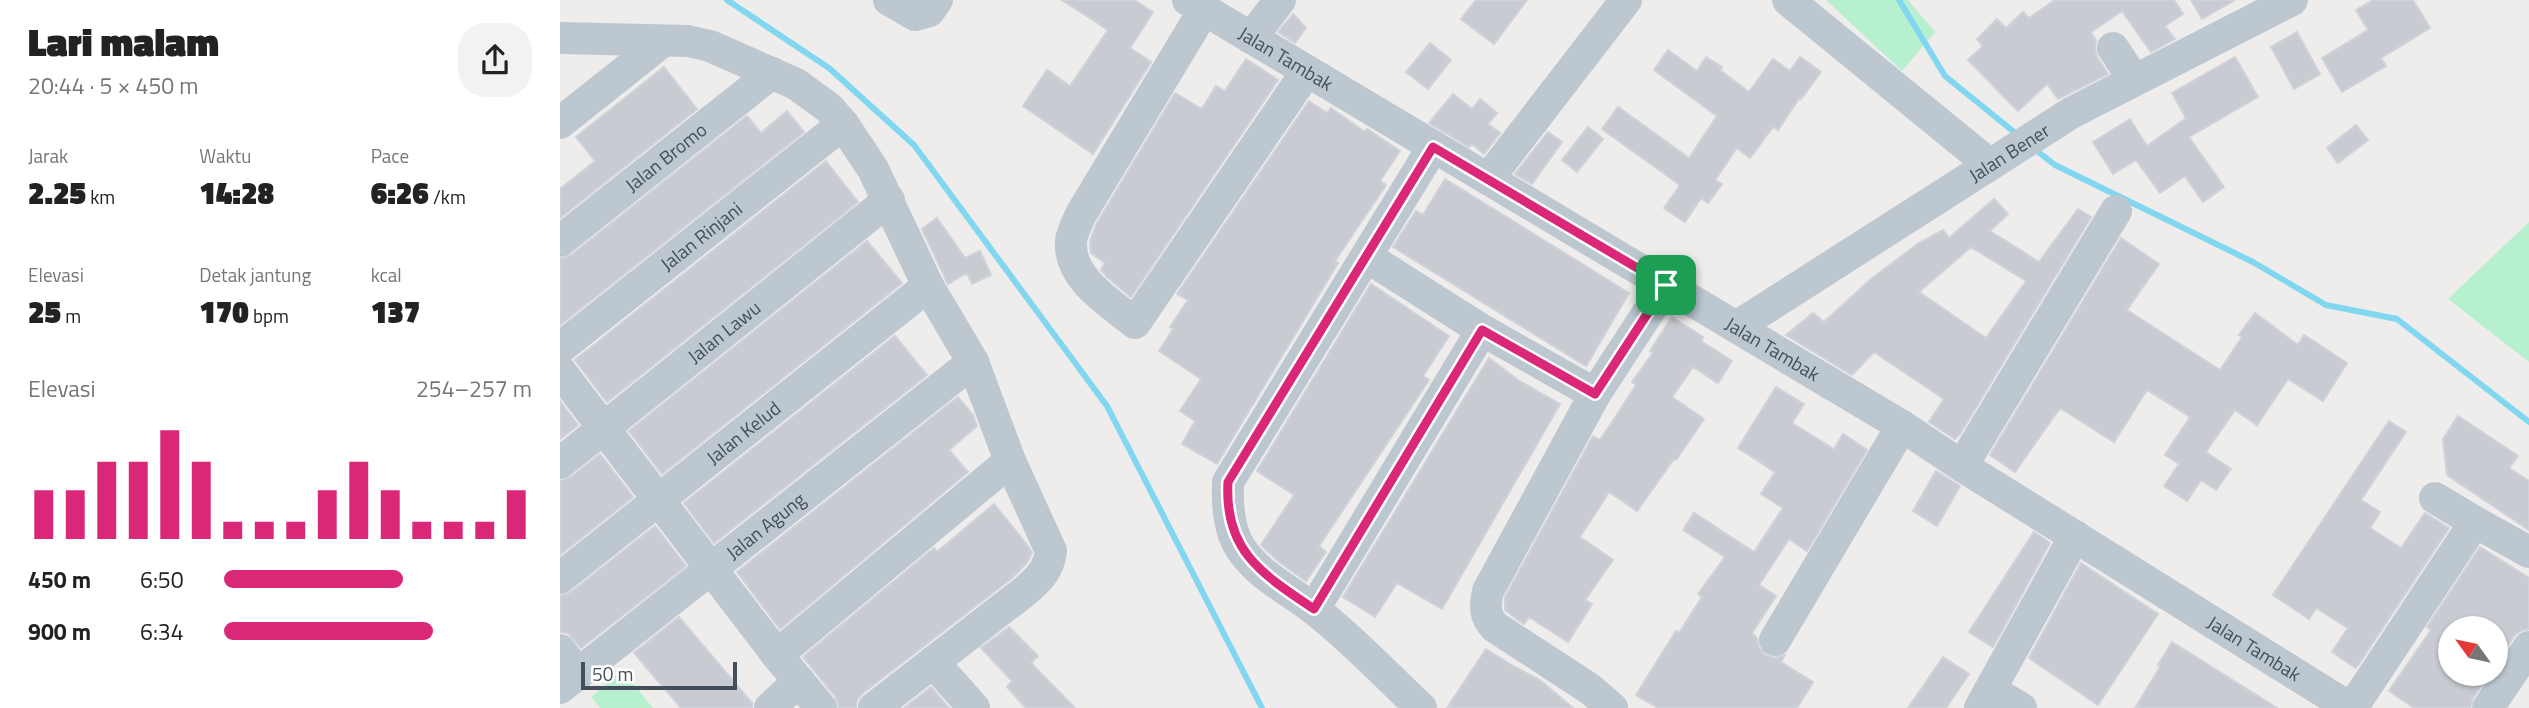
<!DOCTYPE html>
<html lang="id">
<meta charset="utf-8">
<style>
:root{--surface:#fff;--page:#f2f2f2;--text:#222;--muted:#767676;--accent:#db2777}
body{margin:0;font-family:"Titillium Web",sans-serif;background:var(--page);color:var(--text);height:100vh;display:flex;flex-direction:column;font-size:26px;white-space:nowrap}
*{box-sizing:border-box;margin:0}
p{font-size:23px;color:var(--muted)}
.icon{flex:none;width:38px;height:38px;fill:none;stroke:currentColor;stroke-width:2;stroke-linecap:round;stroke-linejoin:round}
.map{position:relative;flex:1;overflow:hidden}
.drawer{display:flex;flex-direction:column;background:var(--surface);width:560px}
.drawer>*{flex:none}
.needle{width:46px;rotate:303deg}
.controls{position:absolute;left:1878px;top:616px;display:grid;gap:14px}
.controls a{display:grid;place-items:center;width:70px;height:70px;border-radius:50%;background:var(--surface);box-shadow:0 2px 5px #0004;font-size:35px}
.scale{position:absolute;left:21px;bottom:18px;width:156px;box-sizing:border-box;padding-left:7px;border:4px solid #444f5b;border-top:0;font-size:19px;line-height:24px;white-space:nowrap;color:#444f5b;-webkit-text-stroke:5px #fff;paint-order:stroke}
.pin{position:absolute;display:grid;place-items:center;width:60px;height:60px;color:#fff;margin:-30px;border-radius:14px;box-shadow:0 4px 10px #0006}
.round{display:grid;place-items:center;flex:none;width:74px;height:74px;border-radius:28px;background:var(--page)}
.summary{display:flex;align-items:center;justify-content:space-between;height:119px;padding:0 28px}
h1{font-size:38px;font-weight:800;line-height:52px}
.stats{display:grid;grid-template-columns:repeat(3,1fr);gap:10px;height:119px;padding:7px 28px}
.stats div{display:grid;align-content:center}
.stats b{font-size:30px;font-weight:800}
.stats small{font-size:19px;font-weight:400}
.stats p{font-size:19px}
.chart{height:196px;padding:14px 28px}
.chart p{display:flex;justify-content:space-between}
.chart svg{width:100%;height:126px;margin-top:7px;stroke:var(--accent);stroke-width:6}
ul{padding:0 28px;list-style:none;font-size:23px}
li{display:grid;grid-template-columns:112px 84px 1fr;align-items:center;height:52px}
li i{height:18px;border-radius:9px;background:var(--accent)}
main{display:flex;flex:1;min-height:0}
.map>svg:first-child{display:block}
</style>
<main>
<section class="drawer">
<div class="summary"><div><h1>Lari malam</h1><p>20:44 · 5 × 450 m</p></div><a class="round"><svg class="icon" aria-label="share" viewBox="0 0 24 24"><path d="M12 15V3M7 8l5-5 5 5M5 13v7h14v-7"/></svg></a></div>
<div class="stats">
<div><p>Jarak</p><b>2.25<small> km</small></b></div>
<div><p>Waktu</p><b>14:28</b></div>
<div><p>Pace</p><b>6:26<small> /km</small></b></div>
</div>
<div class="stats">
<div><p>Elevasi</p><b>25<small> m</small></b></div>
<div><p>Detak jantung</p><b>170<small> bpm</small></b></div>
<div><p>kcal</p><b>137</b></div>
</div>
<div class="chart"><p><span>Elevasi</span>254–257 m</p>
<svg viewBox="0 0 160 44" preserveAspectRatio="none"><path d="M5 44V27M15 44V27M25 44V17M35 44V17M45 44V6M55 44V17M65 44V38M75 44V38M85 44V38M95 44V27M105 44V17M115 44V27M125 44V38M135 44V38M145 44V38M155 44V27"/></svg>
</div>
<ul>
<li><b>450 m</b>6:50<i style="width:58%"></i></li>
<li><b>900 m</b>6:34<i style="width:68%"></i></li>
</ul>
</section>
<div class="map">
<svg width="1969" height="708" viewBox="0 0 1969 708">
<rect width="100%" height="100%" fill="#efecec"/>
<path fill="#b7f0ce" d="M 1266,0 L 1348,0 L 1375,32 L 1342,71 Z
M 1969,222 L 1969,362 L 1888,299 Z
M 62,670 L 93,708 L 40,708 L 31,697 Z"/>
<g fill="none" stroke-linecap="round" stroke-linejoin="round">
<path stroke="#82d7f0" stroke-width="6" d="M 167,0 L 269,68 L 354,145 L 547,406 L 702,708
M 1339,0 L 1385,76 L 1459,136
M 1472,147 L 1495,165 L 1693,262 L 1766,305 L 1837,319 L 1969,422"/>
</g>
<path fill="#c9cbd2" stroke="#d0d2d9" stroke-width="2" fill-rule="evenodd" d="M 502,0 L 574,0 L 593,12 L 570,48 L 591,62 L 533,154 L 463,106 L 487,70 L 510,86 L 548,30 Z
M 916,0 L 967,0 L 934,44 L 901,19 Z
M 1495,0 L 1614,0 L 1623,14 L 1605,26 L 1615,39 L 1591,52 L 1562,11 L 1531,32 L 1536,41 L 1535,48 L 1537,57 L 1548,74 L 1498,99 L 1487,84 L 1458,111 L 1408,60 L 1423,46 L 1417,39 L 1437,19 L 1446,28 L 1463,12 L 1469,18 Z
M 1631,0 L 1675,0 L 1642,19 Z
M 1813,0 L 1853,0 L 1870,28 L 1821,58 L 1826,66 L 1782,92 L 1762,58 L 1808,30 L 1796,10 Z
M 733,14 L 746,28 L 735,43 L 718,32 Z
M 1737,32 L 1760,74 L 1734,89 L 1711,47 Z
M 870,43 L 891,60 L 868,89 L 846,72 Z
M 1108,50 L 1137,71 L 1146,57 L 1162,67 L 1160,70 L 1189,92 L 1213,59 L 1230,71 L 1240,57 L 1261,72 L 1241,99 L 1240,97 L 1218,130 L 1213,127 L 1190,158 L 1177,148 L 1155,180 L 1162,184 L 1148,203 L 1141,198 L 1125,222 L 1104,208 L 1120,185 L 1042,129 L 1058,107 L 1129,158 L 1157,116 L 1094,70 Z
M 1675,57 L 1698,97 L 1629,137 L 1664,187 L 1643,202 L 1625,176 L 1600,193 L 1576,160 L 1553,174 L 1533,142 L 1570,119 L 1587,146 L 1626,118 L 1612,93 Z
M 686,59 L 718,80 L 571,297 L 546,276 L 541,270 L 545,263 L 531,253 L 530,241 L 537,223 L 615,93 L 642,109 L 656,86 L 665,91 Z
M 104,67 L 137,109 L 0,218 L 0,189 L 35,161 L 16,137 Z
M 893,94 L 912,109 L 920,99 L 937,113 L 928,124 L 940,133 L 924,154 L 912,144 L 909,147 L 869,123 Z
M 749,101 L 767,113 L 771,108 L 805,132 L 807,129 L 840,151 L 820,181 L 826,185 L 775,261 L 778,263 L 657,464 L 622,444 L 635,421 L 620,411 L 641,379 L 599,351 L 613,329 L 610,327 L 628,300 L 617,294 Z
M 227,111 L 244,132 L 0,325 L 0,259 L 11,255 L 187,116 L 201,133 Z
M 1796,125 L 1808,140 L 1778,163 L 1767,148 Z
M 1028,127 L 1043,139 L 1017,172 L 1002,160 Z
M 988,132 L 1002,142 L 972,184 L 955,174 Z
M 266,161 L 298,202 L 47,402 L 15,360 Z
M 885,179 L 1069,293 L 1026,366 L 833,247 L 856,211 L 863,215 Z
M 1434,199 L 1448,214 L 1430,231 L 1479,262 L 1518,209 L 1531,217 L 1400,434 L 1395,439 L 1369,422 L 1384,399 L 1314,352 L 1292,375 L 1226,335 L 1253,313 L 1264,322 L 1311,279 L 1359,243 L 1383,230 L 1389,238 ZM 1411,247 L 1466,281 L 1426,338 L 1359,292 Z
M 377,218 L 405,258 L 420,251 L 431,275 L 412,284 L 407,273 L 388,284 L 362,229 Z
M 1561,238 L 1599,264 L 1567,310 L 1660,370 L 1682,337 L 1679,335 L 1695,313 L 1738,345 L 1744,335 L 1787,363 L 1763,401 L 1728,379 L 1697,425 L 1675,410 L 1646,452 L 1671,469 L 1656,490 L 1641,480 L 1627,501 L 1604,486 L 1619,464 L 1605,455 L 1630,417 L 1587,390 L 1554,442 L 1500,408 L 1455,472 L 1430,455 Z
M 307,241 L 342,283 L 102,474 L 69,431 Z
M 811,284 L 889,336 L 863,376 L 869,380 L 759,546 L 766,552 L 746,581 L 718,561 L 701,545 L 734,495 L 697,471 Z
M 1112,317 L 1143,337 L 1141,341 L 1172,361 L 1158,383 L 1133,367 L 1112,397 L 1144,419 L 1116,460 L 1114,459 L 1077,511 L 1049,492 L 1020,537 L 1053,560 L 1025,600 L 1032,604 L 1008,642 L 969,617 L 964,624 L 958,620 L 945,610 L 945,597 L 1033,436 L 1040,440 L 1060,410 L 1076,385 L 1072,382 L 1093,353 L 1090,351 Z
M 335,336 L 367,375 L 154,543 L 124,503 Z
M 929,358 L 958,380 L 1000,404 L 882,609 L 837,583 L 815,617 L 783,597 Z
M 1216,387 L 1244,404 L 1232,423 L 1274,449 L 1283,434 L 1307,450 L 1247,551 L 1229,539 L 1199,585 L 1216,596 L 1192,633 L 1197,638 L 1199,648 L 1205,655 L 1214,658 L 1225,655 L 1221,662 L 1253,682 L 1237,708 L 1098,708 L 1076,695 L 1116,631 L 1119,633 L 1142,597 L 1138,594 L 1165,557 L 1123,530 L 1134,513 L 1194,552 L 1223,508 L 1201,494 L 1215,472 L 1178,448 Z
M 398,397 L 413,415 L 417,426 L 389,450 L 408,472 L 220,629 L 177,572 Z
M 0,401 L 18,425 L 0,439 Z
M 1898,416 L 1958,456 L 1949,468 L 1969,481 L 1969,530 L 1887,475 L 1883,439 Z
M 1829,421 L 1846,432 L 1801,500 L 1820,512 L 1810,528 L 1841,548 L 1865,513 L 1889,528 L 1796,668 L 1772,652 L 1788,628 L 1756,608 L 1749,619 L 1713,595 Z
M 40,454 L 73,497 L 0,555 L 0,481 L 11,477 Z
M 1376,471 L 1400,486 L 1377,526 L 1353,511 Z
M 434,504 L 468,546 L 472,553 L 467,563 L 452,578 L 303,693 L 297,700 L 296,708 L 279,708 L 275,696 L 243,657 L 374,548 L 377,552 Z
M 95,526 L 126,566 L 21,648 L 8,633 L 0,632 L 0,596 L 11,592 Z
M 1474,532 L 1490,543 L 1433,647 L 1409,632 Z
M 1920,547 L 1969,578 L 1969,629 L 1960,631 L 1954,636 L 1936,664 L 1936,628 L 1890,628 L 1890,674 L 1929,674 L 1913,698 L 1910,708 L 1854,708 L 1829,691 L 1871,630 L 1867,627 Z
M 1521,563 L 1598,614 L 1538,705 L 1469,658 Z
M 119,617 L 192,703 L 192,708 L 121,708 L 74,653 Z
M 449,627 L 478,656 L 471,663 L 515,708 L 466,708 L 447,687 L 452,681 L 421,648 Z
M 1612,642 L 1717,708 L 1575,708 L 1600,667 L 1598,665 Z
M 926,649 L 953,666 L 980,680 L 1013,708 L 887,708 Z
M 1383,657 L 1409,674 L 1386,708 L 1348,708 Z
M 371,687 L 389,708 L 344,708 Z"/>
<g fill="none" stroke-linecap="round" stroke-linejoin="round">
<g stroke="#bcc7d0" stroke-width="32">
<path d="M 329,0 L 355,15 L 369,11 L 377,0"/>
<path id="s1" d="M 628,0 L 1342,426 L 1402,466 L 1790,708"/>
<path d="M 1228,0 L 1429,164"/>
<path d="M 644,10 L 521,214 C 517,223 512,232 511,241 C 508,278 550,303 575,323 L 747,71"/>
<path d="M 0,38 L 128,41 L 150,46 L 236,84 L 269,108 L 283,124 L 313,169 L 368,286 L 413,362 L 450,461 L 491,551 C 489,570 478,580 464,592 L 314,708"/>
<path d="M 691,38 L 720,0"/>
<path d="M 1553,48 L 1574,80"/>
<path d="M 0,123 L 103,41"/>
<path d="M 928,179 L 1066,0"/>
<path id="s2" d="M 0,241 L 212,73"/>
<path d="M 807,257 L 922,330 L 1035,394"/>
<path id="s3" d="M 1176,327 L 1511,113 L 1732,0"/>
<path id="s4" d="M 0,348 L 283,124"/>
<path d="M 0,371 L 217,655 L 261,708"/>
<path id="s5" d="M 0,463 L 329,200"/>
<path d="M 1402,466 L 1556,211"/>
<path d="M 1915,522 L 1969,552"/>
<path id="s6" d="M 0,578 L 368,286"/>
<path d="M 754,609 L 922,330"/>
<path d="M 1215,640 L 1342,426"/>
<path d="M 0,650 L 18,674"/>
<path d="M 217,655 L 450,461"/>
<path d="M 373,662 L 414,708"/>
<path id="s7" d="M 0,688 L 413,362"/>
<path d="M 1430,690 L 1461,708"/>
<path d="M 210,708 L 239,681"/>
<path d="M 861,708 C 826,675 793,640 755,610 C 730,590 700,577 681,549 C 669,531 667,504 668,482 L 873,147"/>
<path d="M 1052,708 L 1030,689 L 935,627 C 924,616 925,605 928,591 L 1035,394 L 1106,285"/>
<path d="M 1420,708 L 1515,536"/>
<path d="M 1792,708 L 1915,522 L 1875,498"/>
<path d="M 1928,708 L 1969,647"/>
</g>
</g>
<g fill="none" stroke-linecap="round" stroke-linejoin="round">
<defs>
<path id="route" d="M 873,147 L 1106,285 L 1035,394 L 922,330 L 754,609 C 702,574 664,551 668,482 Z"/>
</defs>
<use href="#route" stroke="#fff" stroke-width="14"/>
<use href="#route" stroke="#db2777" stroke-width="9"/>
</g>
<g text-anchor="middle" stroke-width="7" stroke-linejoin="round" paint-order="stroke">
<g font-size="19" fill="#444f5b" stroke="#fff">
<text dy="7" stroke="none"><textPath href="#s1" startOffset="114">Jalan Tambak</textPath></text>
<text dy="7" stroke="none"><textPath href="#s3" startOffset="324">Jalan Bener</textPath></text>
<text dy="7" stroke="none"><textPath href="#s2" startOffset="135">Jalan Bromo</textPath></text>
<text dy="7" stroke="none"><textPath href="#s4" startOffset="180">Jalan Rinjani</textPath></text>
<text dy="7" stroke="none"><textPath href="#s5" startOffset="210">Jalan Lawu</textPath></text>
<text dy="7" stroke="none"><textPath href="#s1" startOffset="681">Jalan Tambak</textPath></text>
<text dy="7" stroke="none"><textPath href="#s6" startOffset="234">Jalan Kelud</textPath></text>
<text dy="7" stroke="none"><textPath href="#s7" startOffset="262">Jalan Agung</textPath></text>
<text dy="7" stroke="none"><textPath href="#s1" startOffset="1248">Jalan Tambak</textPath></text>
</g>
</g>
</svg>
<div class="controls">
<a><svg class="needle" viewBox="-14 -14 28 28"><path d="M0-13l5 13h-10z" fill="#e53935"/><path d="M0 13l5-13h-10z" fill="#767676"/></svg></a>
</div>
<div class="scale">50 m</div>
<div class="pin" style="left:1106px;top:285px;background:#1e9e55"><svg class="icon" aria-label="arrive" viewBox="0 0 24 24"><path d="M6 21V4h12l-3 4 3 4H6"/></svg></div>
</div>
</main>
